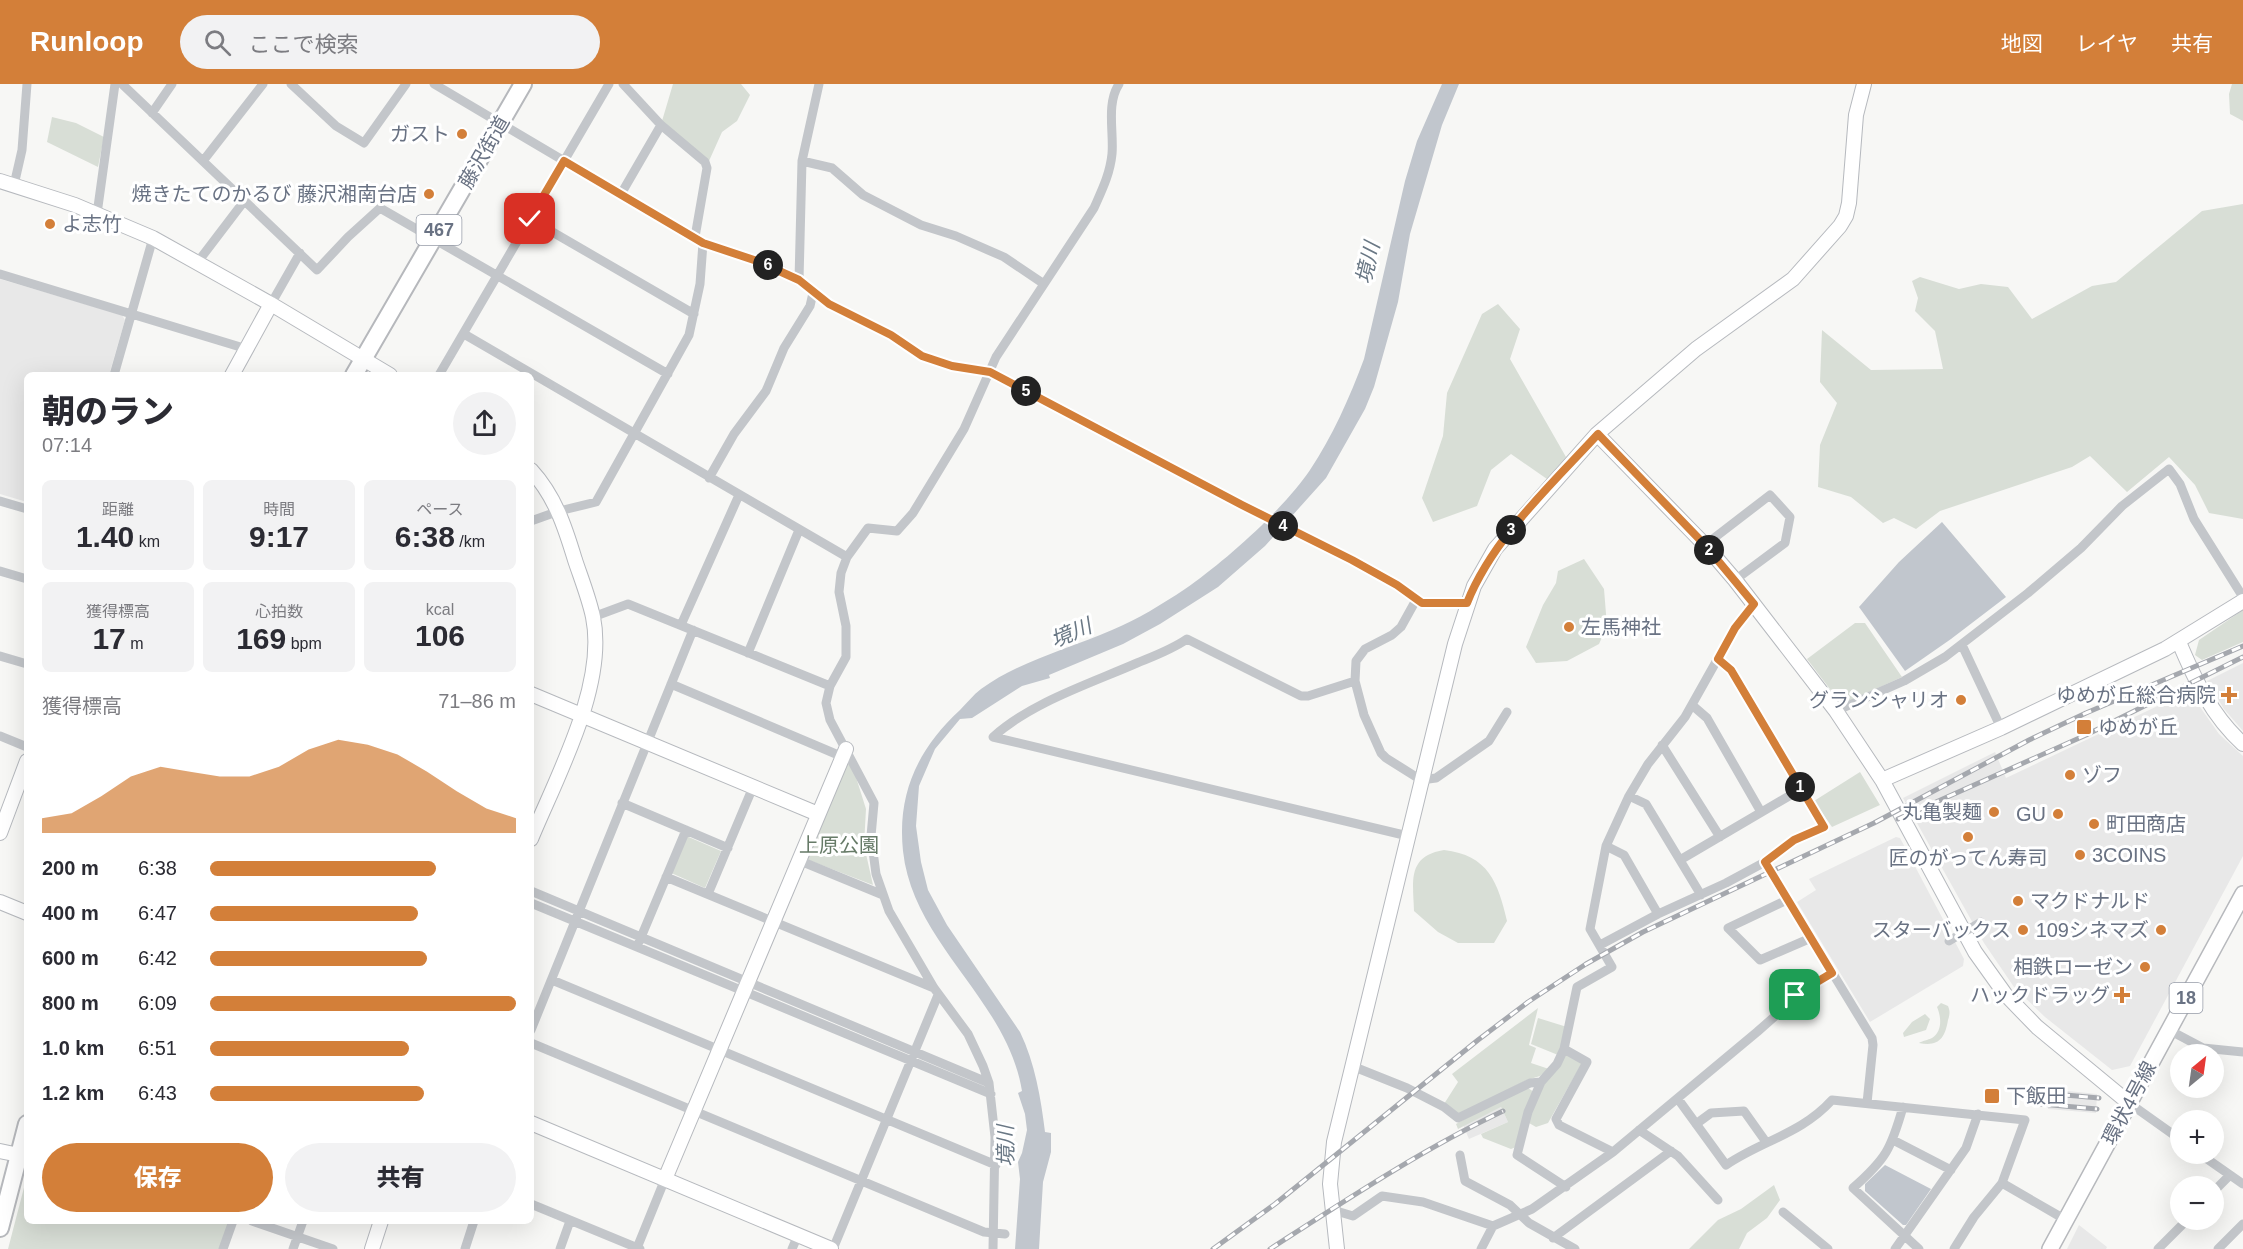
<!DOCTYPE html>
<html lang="ja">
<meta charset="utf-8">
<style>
:root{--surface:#fff;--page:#f2f2f3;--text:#2b2b33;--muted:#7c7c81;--accent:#d37f39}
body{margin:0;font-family:Arial,"Noto Sans JP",sans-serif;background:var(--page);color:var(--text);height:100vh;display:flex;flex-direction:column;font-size:22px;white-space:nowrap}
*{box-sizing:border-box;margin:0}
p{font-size:20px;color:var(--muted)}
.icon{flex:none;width:33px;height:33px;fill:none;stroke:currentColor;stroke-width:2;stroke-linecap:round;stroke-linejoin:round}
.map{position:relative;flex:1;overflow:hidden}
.sheet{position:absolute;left:24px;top:288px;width:510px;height:852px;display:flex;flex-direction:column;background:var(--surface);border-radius:9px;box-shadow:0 6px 24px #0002}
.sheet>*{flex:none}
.needle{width:39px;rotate:29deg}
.buttons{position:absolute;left:2170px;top:960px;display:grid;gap:12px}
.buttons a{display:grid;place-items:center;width:54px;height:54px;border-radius:50%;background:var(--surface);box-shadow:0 6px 24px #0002;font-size:30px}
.pin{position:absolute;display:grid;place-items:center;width:51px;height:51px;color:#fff;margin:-26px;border-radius:12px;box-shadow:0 3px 9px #0006}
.km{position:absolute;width:30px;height:30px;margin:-15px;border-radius:50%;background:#222;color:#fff;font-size:16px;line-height:30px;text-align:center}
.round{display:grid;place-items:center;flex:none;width:63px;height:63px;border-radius:32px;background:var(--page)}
.head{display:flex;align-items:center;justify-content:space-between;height:102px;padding:0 18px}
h1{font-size:33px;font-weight:800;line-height:45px}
.figures{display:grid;grid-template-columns:repeat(3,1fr);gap:9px;height:102px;padding:6px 18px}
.figures div{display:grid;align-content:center;border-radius:9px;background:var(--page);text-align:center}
.figures b{font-size:30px;font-weight:800}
.figures small{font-size:16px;font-weight:400}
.figures p{font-size:16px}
.chart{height:168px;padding:12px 18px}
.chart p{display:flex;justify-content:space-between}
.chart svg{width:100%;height:108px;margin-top:6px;fill:var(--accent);opacity:.7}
.action{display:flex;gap:12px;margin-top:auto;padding:12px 18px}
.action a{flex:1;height:69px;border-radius:36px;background:var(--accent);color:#fff;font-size:24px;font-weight:800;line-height:69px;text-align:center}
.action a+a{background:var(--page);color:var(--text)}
ul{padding:0 18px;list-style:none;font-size:20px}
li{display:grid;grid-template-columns:96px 72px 1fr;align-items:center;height:45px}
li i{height:15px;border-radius:8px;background:var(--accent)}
header{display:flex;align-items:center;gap:36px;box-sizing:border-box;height:84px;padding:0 30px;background:var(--accent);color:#fff}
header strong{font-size:28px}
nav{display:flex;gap:33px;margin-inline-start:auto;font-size:21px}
.search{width:420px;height:54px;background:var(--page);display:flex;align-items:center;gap:15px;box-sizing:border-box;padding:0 21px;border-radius:33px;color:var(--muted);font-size:22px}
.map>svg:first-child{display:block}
</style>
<header>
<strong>Runloop</strong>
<div class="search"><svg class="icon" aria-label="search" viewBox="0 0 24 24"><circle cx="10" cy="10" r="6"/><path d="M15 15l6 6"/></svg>ここで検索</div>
<nav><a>地図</a><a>レイヤ</a><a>共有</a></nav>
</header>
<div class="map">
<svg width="2243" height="1165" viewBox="0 0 2243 1165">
<rect width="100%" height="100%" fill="#f7f7f5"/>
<path fill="#e8e8e8" d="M 0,195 L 122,231 L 125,236 L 109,291 L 27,291 L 27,418 L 0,410 Z
M 2243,579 L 2243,647 L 2224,625 L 2207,597 Z
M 2185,609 L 2193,613 L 2219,650 L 2243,672 L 2243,772 L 2130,982 L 2112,986 L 2045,933 L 2014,903 L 1984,859 L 1903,714 L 1995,668 L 2006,694 Z
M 1896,753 L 1900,754 L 1964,875 L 1963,882 L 1870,938 L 1797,818 L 1816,806 L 1809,795 Z
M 2049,1005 L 2097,1010 L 2096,1029 L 2048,1025 Z
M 1501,1023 L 1508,1038 L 1469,1055 L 1463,1041 Z
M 2079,1141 L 2107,1163 L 2106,1165 L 2067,1165 Z"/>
<path fill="#d8ded6" d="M 673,0 L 741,0 L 750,11 L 737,37 L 722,48 L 709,77 L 662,37 Z
M 2232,0 L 2243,0 L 2243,37 L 2230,30 L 2229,10 Z
M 52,33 L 76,39 L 104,53 L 98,83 L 47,58 Z
M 2243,120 L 2243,435 L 2209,429 L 2195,401 L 2169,373 L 2127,408 L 2090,372 L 2072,383 L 1940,427 L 1916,445 L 1894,434 L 1883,439 L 1851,413 L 1818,403 L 1820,361 L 1837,319 L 1820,298 L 1822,246 L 1871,286 L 1943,285 L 1935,247 L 1915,227 L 1918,214 L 1912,197 L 1920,193 L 1959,205 L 1981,200 L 2008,203 L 2032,235 L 2092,202 L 2116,198 L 2202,127 Z
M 1498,220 L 1520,245 L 1510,275 L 1566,373 L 1547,395 L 1511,370 L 1491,386 L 1477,422 L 1433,438 L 1422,414 L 1443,352 L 1447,309 L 1482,230 Z
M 1584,475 L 1604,505 L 1607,542 L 1599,560 L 1567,577 L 1536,579 L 1526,563 L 1543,521 L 1556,499 L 1558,487 Z
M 2243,526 L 2243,558 L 2202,576 L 2195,571 L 2199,556 Z
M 1855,539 L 1865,539 L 1902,593 L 1847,618 L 1839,617 L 1807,575 Z
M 848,677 L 855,690 L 866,725 L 864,761 L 873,801 L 806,775 Z
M 1860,688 L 1880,721 L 1832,743 L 1814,717 Z
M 684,751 L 721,767 L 705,804 L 669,788 Z
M 1444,766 C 1488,771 1498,798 1507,837 L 1494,859 L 1458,859 L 1438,848 L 1414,827 C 1413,797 1407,772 1444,766 Z
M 1941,919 L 1948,922 C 1950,927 1950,930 1948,936 C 1945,954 1939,963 1919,959 C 1922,957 1928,956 1932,954 C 1943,947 1941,932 1937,923 Z
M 1538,924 L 1529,961 L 1536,964 L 1531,979 L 1549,985 L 1540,992 L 1527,996 L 1459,1030 L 1444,1020 L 1458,998 L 1452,990 Z
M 1925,930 L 1930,935 L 1926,946 L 1904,953 L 1903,949 L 1912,938 Z
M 1538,934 L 1567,943 L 1558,971 L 1531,960 Z
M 1568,970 L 1582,979 L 1548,1039 L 1536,1043 L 1529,1039 C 1533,1014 1549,991 1564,971 Z
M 1528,1004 L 1534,1008 L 1516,1063 L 1511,1065 L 1483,1054 L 1481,1050 L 1508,1038 L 1501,1023 L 1458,1045 L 1456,1040 L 1497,1017 Z
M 27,1092 L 27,1137 L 229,1137 L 220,1165 L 8,1165 Z
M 1774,1101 L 1780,1116 L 1767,1134 L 1747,1149 L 1739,1165 L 1689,1165 L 1718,1136 L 1741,1125 Z"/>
<path fill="#c1c6cd" d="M 1442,0 L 1459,0 L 1442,41 L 1410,150 L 1398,218 L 1374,303 L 1365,325 L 1326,394 L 1265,462 L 1218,503 L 1160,540 L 1123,560 L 1049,591 L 1050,594 L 1022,602 L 972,634 L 960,635 L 935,665 L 919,702 L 916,742 L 921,778 L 928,806 L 947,841 L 1020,948 C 1035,979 1041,1015 1045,1048 L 1051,1049 L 1051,1068 L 1043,1098 L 1039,1165 L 1015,1165 L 1020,1095 L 1018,1078 L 1022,1069 L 1027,1046 L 1025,1030 L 1018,1009 L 1022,1007 C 1007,915 913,860 903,767 C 897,709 918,665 960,626 C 967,619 973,611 981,605 C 1020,577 1068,565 1112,546 C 1138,535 1161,521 1185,505 C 1224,478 1283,426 1310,386 C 1332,353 1350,313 1364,275 L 1405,97 L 1417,57 Z
M 1942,438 L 2006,513 L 1951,555 L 1905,587 L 1859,523 L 1899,478 Z
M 1885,1081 L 1931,1105 L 1906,1141 L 1903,1141 L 1865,1107 L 1865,1100 Z"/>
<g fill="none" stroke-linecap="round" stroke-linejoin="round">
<defs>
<path id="secondary" d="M 0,97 L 75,121 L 153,154 L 271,220 L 390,291
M 232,291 L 271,220
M 1597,350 L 1705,461 L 1735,496 L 1836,627 L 1882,696 L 1975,868 L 2005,910 L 2037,943 L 2129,1019
M 531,386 C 555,412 565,443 575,476 C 581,494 589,514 593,533 C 607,601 557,692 531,755
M 2179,558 C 2195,596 2212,632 2243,660
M 531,610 L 818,730
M 1882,696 L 2001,644 L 2165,565 L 2243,517
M 0,749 L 27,677
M 0,818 L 27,829
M 531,1039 L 831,1165
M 0,1067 L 19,1071
M 665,1095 L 846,665
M 372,1165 L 381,1137
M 1337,1165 L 1330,1100 L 1334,1058 L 1455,560 L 1474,502 L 1495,465 L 1597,350 L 1696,265 L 1793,195 L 1840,142 L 1846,132 L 1849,119 L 1856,31 L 1864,0"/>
<path id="primary" d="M 2050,1165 L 2243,810"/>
<path id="highway" d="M 354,291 L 523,0
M 0,1144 L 27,1040"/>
</defs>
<use href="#secondary" stroke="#b6b9be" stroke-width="16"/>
<use href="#primary" stroke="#b7b9bd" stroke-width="18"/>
<use href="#highway" stroke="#b6b8bc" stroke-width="20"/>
<path stroke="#c3c6ca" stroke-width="9" d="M 122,0 L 317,186 L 348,153 L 380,124 L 668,290
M 291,0 L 336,42 L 364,59 L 406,0
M 434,0 L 703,159 L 779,185 L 799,196 L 829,220 L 891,251 L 923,272 L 952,282 L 990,288 L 1242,421 L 1352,476 L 1397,501 L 1422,520 L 1467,519
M 623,0 L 661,41 L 705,78 L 707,84 L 695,153
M 152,29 L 172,0
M 203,77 L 263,0
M 802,77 L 832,84 L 863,111 L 921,141 L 956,152 L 1004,173 L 1044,200
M 14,101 L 22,66 L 27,0
M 621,110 L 661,41
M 97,130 L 115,0
M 530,135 L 694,230
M 197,179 L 245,116
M 0,190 L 247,265
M 799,196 L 802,77 L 819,0
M 271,220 L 300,169
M 464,250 L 847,473
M 114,291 L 153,154
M 439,291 L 609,0
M 709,394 L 734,350 L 766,307 L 784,264 L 810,222 L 813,209
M 0,417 L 27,425
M 531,437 L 559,427 L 596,418 L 689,251 L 700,200 L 703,159
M 1705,461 L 1770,411 L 1790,433 L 1785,459 L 1735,496
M 0,487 L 27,495
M 1416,516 L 1401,543 L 1392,551 L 1365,565 L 1356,577 L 1355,597 L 1364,631 L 1381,669 L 1386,674 L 1421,696 L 1436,694 L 1489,657 L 1507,628
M 593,533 L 628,520 L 830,602
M 681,541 L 739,411
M 1962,561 L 2001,644
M 748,569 L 799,446
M 0,572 L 27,580
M 1355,597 L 1308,612 L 1301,612 L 1187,555 C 1171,566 1154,572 1137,579 C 1089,600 1032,618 993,653 L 1408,752
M 671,600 L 843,673
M 1692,621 L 1707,634 L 1761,728
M 1836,627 L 1904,597 L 1945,573 L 2028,509 L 2081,464 L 2122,422 L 2169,385 L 2180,400 L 2194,435 L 2243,513
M 0,652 L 27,663
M 1662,661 L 1720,753
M 1629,712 L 1646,720 L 1701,811
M 622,719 L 728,764
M 1606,762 L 1624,771 L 1658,830
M 798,776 L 883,811
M 1680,776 L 1801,705
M 1765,778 L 1872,954 L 1873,961 L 1867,1019
M 666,793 L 934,904
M 531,807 L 989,999
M 708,810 L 753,703
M 1787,816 L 1728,844 L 1760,876 L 1811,854
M 531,819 L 991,1010
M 639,858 L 686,746
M 1600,861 L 1658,830 L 1726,799 L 1765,778 L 1794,756 L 1824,743 L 1731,586 L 1717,575
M 552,896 L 996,1081
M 531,946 L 693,546
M 2169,946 L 2203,964 L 2243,968
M 531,959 L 984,1148 L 1005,1150
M 1564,965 L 1587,978 L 1556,1035 L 1559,1041 L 1613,1068
M 1352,982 L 1407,1004 L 1444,1023 L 1458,1034 L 1530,999 L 1541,998
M 1678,1015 L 1726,1081 C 1763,1056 1801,1050 1832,1016 L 2025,1036 L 2002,1099 L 1974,1133 L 1954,1165
M 2129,1019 L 2181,1056
M 1903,1023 C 1891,1065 1886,1075 1853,1104 L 1919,1165
M 1696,1040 L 1711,1029 L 1744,1027 L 1766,1058
M 1639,1046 L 1678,1072 L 1718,1116
M 1893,1056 L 1951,1086
M 2200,1070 L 2243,1100
M 1460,1071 L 1465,1097 L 1510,1121 L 1529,1139 L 1575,1165
M 2002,1099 L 2066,1136
M 1566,1103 L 1517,1071 L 1528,1028 L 1541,998 L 1557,980 L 1564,965 L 1577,903 L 1612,883 L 1590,845 L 1606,762 L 1629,712 L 1648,680 L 1685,633 L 1735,544 L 1754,521
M 2214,1107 L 2230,1091
M 531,1120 L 640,1165
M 1333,1126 L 1353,1132 L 1382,1112 L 1423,1118 L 1493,1142
M 1783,1128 L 1828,1165
M 252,1137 L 333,1165
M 1553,1154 L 1671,1067
M 637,1164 L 665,1095
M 223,1165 L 233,1137
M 293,1165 L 303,1137
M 465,1165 L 474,1137
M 560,1165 L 570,1137
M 792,1165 L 798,1151
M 833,1165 L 938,911
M 993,1165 L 995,1053 L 989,999 L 983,982 L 968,950 L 934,904 L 889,827 L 876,790 L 871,752 L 874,719 L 830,636 L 826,619 L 830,602 L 846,573 L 846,542 L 839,508 L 841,489 L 847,473 L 868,444 L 897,447 L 913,429 L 964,345 L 996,273 L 1094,124 C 1102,106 1110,90 1112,70 C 1114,48 1106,20 1119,0
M 1481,1165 L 1493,1142 L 1532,1125 L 1613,1068 L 1757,948 L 1782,926 L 1795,911 L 1832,889
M 1895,1165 L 1966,1064 L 1978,1030
M 2158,1165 L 2187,1136
M 2218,1165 L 2243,1140"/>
<use href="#secondary" stroke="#fff" stroke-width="14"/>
<use href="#primary" stroke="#fff" stroke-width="15"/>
<use href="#highway" stroke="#fff" stroke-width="16"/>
<defs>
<path id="rail" d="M 1898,735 L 2086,651 L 2243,573
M 2043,1009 L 2099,1014
M 2041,1020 L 2097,1025
M 1213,1165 L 1275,1120 L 1478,956 L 1528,918 L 1586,880 L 1643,848 L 1874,739 L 2029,656 L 2086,629 L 2243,562
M 1270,1165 C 1346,1116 1421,1066 1503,1027"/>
</defs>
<use href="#rail" stroke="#a5a8ae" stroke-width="5"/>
<use href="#rail" stroke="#fff" stroke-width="3" stroke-dasharray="9" stroke-linecap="butt"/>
<path stroke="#c3c6ca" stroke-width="9" d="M 1949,857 L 1981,838"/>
</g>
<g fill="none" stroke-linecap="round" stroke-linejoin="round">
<defs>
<path id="route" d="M 530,135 L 564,77 L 703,159 L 757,177 L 799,196 L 829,220 L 891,251 L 922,272 L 952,282 L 990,288 L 1242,421 L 1352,476 L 1397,501 L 1422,519 L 1467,519 C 1493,454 1551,401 1598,350 L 1705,461 L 1754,520 L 1735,544 L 1718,575 L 1731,586 L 1824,743 L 1794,756 L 1765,778 L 1832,889 L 1795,911"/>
</defs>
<use href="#route" stroke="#fff" stroke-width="12"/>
<use href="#route" stroke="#d37f39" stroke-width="8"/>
</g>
<g fill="#d37f39" stroke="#fff" stroke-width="2">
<circle cx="462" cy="50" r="6"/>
<circle cx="429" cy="110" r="6"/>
<circle cx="50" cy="140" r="6"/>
<circle cx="1569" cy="543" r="6"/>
<path d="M2226 602h6v6h6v6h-6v6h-6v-6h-6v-6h6z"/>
<circle cx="1961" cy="616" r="6"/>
<rect x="2076" y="635" width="16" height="16" rx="3"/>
<circle cx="2070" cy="691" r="6"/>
<circle cx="1994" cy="728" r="6"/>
<circle cx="2058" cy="730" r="6"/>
<circle cx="2094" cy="740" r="6"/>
<circle cx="1968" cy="753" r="6"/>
<circle cx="2080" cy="771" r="6"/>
<circle cx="2018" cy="817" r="6"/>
<circle cx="2023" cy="846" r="6"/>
<circle cx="2161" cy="846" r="6"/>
<circle cx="2145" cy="883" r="6"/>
<path d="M2119 902h6v6h6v6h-6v6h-6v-6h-6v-6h6z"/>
<rect x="1984" y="1004" width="16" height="16" rx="3"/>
</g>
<g text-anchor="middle" stroke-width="6" stroke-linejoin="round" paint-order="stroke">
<g fill="#fff" stroke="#969ca8" stroke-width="1.5">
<rect x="416.5" y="131" width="45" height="30" rx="4.5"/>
<rect x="2169.5" y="899" width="33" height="30" rx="4.5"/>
</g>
<g font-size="18" font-weight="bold" fill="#697283">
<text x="439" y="152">467</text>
<text x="2186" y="920">18</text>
</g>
<g font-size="20" fill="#697283" stroke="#fff" text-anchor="end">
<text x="450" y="57">ガスト</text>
<text x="417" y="117">焼きたてのかるび 藤沢湘南台店</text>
<text x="62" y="147" text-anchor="start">よ志竹</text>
<text x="1581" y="550" text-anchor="start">左馬神社</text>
<text x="2216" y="618">ゆめが丘総合病院</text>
<text x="1949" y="623">グランシャリオ</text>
<text x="2098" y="650" text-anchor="start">ゆめが丘</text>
<text x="2082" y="698" text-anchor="start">ゾフ</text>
<text x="1982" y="735">丸亀製麺</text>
<text x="2046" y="737">GU</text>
<text x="2106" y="747" text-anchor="start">町田商店</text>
<text x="2092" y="778" text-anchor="start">3COINS</text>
<text x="1968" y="781" text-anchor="middle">匠のがってん寿司</text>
<text x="2030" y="824" text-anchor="start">マクドナルド</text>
<text x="2011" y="853">スターバックス</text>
<text x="2149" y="853">109シネマズ</text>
<text x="2133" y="890">相鉄ローゼン</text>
<text x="2110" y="918">ハックドラッグ</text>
<text x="2006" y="1019" text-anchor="start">下飯田</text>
</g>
<g font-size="20" fill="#697283" stroke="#fff">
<text transform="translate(484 68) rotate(-60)" y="7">藤沢街道</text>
<text transform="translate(2129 1019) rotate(-62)" y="7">環状4号線</text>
</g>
<g font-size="20" fill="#677b68" stroke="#fff">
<text x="839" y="768">上原公園</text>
</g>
<g font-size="21" font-style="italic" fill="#6a7885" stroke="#fff">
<text transform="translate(1368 179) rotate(-77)" y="7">境川</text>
<text transform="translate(1071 549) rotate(-23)" y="7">境川</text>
<text transform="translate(1006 1062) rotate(-91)" y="7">境川</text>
</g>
</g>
</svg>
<div class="buttons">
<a><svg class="needle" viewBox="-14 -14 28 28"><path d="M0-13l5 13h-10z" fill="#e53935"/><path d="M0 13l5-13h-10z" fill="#7c7c81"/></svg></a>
<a>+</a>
<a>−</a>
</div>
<div class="pin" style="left:1795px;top:911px;background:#1e9e55"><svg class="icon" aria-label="arrive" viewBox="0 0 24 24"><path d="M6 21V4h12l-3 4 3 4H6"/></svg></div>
<div class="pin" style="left:530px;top:135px;background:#d93025"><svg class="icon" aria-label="check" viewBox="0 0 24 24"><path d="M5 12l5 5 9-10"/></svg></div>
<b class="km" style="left:1800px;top:703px">1</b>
<b class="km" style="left:1709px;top:466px">2</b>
<b class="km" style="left:1511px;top:446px">3</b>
<b class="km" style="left:1283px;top:442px">4</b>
<b class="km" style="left:1026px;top:307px">5</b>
<b class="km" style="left:768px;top:181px">6</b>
<section class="sheet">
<div class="head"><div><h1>朝のラン</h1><p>07:14</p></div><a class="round"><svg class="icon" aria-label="share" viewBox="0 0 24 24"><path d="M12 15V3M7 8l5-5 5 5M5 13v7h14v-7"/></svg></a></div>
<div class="figures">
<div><p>距離</p><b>1.40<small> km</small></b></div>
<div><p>時間</p><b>9:17</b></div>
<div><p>ペース</p><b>6:38<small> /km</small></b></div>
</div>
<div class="figures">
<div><p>獲得標高</p><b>17<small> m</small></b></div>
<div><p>心拍数</p><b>169<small> bpm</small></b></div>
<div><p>kcal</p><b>106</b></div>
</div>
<div class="chart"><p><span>獲得標高</span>71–86 m</p>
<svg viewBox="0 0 160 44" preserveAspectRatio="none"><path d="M0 44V38L10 36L20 29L30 21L40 17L50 19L60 21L70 21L80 17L90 10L100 6L110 8L120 12L130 19L140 27L150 34L160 38V44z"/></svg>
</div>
<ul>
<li><b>200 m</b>6:38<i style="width:74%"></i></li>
<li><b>400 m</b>6:47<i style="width:68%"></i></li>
<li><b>600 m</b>6:42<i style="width:71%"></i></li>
<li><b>800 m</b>6:09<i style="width:100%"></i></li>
<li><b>1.0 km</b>6:51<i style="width:65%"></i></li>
<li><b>1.2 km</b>6:43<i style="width:70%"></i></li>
</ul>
<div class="action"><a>保存</a><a>共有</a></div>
</section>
</div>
